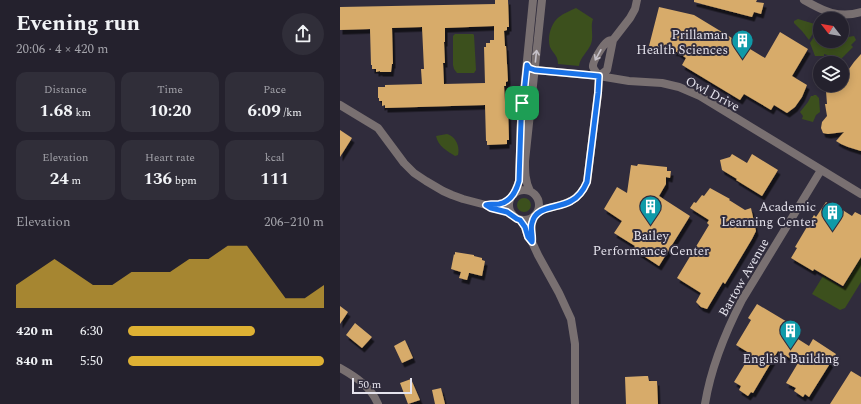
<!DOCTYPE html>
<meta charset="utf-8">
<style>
:root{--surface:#24212d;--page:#302e39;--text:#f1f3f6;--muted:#a3a3aa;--line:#413e49;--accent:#deb133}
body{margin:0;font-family:Spectral,serif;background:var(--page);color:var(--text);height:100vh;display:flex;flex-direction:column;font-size:15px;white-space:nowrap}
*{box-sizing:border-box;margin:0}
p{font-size:13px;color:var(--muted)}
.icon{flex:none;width:22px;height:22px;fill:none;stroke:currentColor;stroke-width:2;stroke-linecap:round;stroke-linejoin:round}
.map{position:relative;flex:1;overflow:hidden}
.sheet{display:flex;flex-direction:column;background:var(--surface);width:340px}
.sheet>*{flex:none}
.needle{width:26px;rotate:301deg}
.buttons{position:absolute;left:473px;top:12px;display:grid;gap:8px}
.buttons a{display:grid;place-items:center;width:36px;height:36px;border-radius:50%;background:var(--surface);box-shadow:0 2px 10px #0003,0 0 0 1px var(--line);font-size:20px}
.scale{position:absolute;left:12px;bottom:10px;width:60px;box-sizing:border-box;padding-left:4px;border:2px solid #e5e3ed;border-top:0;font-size:11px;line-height:14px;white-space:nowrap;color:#e5e3ed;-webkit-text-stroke:3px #302c3c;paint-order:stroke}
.pin{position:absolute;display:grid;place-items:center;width:34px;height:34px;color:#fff;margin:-17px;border-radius:8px;box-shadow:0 2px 6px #0006}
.round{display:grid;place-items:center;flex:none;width:42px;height:42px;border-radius:21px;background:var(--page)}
.head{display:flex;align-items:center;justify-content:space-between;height:68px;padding:0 16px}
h1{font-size:22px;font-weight:700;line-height:30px}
.metrics{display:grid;grid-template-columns:repeat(3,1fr);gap:6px;height:68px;padding:4px 16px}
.metrics div{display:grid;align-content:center;border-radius:10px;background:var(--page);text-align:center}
.metrics b{font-size:17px;font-weight:700}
.metrics small{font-size:11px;font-weight:400}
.metrics p{font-size:11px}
.chart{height:112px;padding:8px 16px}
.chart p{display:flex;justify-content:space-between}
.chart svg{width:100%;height:72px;margin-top:4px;fill:var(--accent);opacity:.7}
ul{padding:0 16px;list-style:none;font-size:13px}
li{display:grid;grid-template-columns:64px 48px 1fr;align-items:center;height:30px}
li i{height:10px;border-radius:5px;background:var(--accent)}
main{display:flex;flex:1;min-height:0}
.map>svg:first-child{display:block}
</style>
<main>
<section class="sheet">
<div class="head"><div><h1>Evening run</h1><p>20:06 · 4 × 420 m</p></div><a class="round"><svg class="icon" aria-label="share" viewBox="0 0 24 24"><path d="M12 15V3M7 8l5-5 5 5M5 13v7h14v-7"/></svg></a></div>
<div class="metrics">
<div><p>Distance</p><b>1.68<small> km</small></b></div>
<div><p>Time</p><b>10:20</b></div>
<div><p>Pace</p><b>6:09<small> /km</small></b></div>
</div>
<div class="metrics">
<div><p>Elevation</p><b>24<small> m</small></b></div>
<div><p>Heart rate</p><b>136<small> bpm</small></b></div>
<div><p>kcal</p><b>111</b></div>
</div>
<div class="chart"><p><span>Elevation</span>206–210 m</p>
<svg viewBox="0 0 160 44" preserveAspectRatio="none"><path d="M0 44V30L10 22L20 14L30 22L40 30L50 30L60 22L70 22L80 22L90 14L100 14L110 6L120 6L130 22L140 38L150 38L160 30V44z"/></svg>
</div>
<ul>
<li><b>420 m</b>6:30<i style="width:65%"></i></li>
<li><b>840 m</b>5:50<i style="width:100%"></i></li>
</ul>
</section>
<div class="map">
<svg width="521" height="404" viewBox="0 0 521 404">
<defs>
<filter id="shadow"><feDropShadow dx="2.5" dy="4.5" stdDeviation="0" flood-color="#0009"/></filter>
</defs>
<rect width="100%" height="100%" fill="#302c3c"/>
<path fill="#3c501d" d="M 236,8 L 253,19 C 250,27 254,36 251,44 C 248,52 240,57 239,66 L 218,64 C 218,55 213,54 210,47 C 207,37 211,23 219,17 C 224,13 230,11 236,8 Z
M 458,19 L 478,25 L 469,40 L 462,31 L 454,23 L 454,21 Z
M 480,27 L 480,41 L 502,41 L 502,31 L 506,32 L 506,35 L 508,37 L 514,36 L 516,40 L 511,45 L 513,47 L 498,62 L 490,57 L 491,56 L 484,54 L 484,56 L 475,56 L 470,43 Z
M 115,34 L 133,34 L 134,35 L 136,70 L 134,73 L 117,73 L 114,69 L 113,65 L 113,36 Z
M 474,95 L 476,95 L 479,98 L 480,112 L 476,115 L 473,122 L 462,119 L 463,116 L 460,112 L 468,102 L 471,96 L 473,96 Z
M 107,134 C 116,137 120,146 118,155 L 115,156 C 107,151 98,146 96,136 Z
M177 205a7 7 0 1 1 14 0a7 7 0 1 1-14 0Z
M 521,258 L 521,282 L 505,308 L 500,310 L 472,294 L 483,276 L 503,288 Z"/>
<path fill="#d7ab6a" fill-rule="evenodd" filter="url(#shadow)" d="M 155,0 L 168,0 L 169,27 L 167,27 L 167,30 L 164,31 L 165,46 L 166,46 L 168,81 L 166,82 L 166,86 L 164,86 L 165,102 L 166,101 L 166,106 L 168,106 L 169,140 L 167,140 L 167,144 L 147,145 L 147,141 L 146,141 L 145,105 L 45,108 L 45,105 L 42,106 L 42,101 L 39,101 L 39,98 L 38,98 L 38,87 L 45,87 L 45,85 L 82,84 L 81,69 L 84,69 L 82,27 L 52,28 L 53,64 L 52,64 L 51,72 L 40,72 L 40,71 L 36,72 L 36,69 L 32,69 L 32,65 L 31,65 L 30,29 L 0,30 L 0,7 L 155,4 ZM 154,26 L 154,40 L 150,40 L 150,43 L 146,43 L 146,47 L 144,47 L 145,83 L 104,84 L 103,63 L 105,63 L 104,42 L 105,42 L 105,28 Z
M 354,0 L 417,0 L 416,2 L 424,3 L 421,14 L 414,12 L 412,17 L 354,2 Z
M 319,7 L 354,15 L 425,58 L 440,32 L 468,49 L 452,76 L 467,85 L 462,97 L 455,107 L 447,113 L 434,105 L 431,110 L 404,94 L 400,100 L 342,65 L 346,58 L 337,52 L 309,46 Z
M 521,54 L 521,151 L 508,147 L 501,144 L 496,141 L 504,132 L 488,134 L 483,133 L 481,128 L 482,122 L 487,116 L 485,104 L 487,104 L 486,91 L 490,92 L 492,85 L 502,85 L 502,72 L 503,70 L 505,67 L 509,69 L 514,62 Z
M 0,130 L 12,138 L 0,157 Z
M 392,154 L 407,163 L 412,154 L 438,170 L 422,196 L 396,180 L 397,179 L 382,170 L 380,160 L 390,157 Z
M 298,164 L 327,167 L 327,171 L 331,171 L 330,178 L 326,177 L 326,184 L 319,196 L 350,216 L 319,266 L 293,249 L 295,246 L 274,233 L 282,221 L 264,209 L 277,187 L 287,193 L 291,165 L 297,166 Z
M 370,188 L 390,199 L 389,200 L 405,210 L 411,208 L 416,231 L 412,239 L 385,284 L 383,282 L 367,309 L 361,307 L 356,302 L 361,293 L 337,278 L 369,225 L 367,223 L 369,220 L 350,208 L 354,202 L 356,203 L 362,195 L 364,196 Z
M 486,202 L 489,204 L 490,202 L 512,216 L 515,212 L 521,215 L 521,257 L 503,286 L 474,269 L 473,271 L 451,258 L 457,248 L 455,247 L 474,215 L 476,217 Z
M 115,252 L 134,255 L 134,256 L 142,258 L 142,260 L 145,261 L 142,276 L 130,273 L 129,273 L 127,280 L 119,278 L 121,272 L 111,269 L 114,254 L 115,255 Z
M 417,304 L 454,326 L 450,334 L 469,346 L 473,339 L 496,354 L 469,397 L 465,394 L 463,397 L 454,391 L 456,388 L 446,383 L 458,363 L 438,351 L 413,393 L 411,392 L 408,396 L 399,390 L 401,386 L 394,382 L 411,354 L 396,345 L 411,320 L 408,318 Z
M 0,306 L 8,312 L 0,324 Z
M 15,323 L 32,337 L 22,348 L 6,335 Z
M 65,340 L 73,358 L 62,363 L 54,346 Z
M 511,371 L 521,377 L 521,404 L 490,404 Z
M 305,376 L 308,376 L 309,381 L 317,381 L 318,404 L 286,404 L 285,377 Z
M 71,379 L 80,400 L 68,404 L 60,383 Z
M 101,388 L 105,404 L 95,404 L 92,390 Z"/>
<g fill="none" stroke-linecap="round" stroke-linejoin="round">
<path stroke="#797071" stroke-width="8" d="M 464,0 C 483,11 499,19 521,12
M 187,65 L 189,68 L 195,70 L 259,76 L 289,81 L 322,83 L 339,87 L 360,96 L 521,194
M 259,76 L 267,70 L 273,40 L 290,18 L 295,9 L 297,0
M 259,76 C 257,73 254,70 253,67 C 252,62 263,45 267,42 C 269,40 271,40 273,40
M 0,105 L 38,128 L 64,163 L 74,173 L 86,181 L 103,191 L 112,195 L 123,199 L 146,205 L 151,208 L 163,210 L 172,214
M169 205a15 15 0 1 1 30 0a15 15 0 1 1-30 0Z
M 190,191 C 185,181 185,172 185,161 L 202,0
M 174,194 L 179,181 L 181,121 L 193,0
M 198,211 C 219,204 237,206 247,182 L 258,93 L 259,76
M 180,220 L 185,227 L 188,237 L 192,242 L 198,255 L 219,293 L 231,319 L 235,344 L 235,404
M 0,368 C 16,377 31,387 38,404
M 365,404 C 371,367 385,333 402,300 L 481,170"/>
</g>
<defs><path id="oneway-shaft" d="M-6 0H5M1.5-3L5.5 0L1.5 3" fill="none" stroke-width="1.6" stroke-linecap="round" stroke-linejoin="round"/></defs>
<g stroke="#c5c0c8">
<use href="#oneway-shaft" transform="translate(258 55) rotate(119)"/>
<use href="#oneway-shaft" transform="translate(196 56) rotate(-84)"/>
</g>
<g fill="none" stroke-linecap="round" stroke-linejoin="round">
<defs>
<path id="route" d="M 187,65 L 189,68 L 195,70 L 259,76 L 258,93 L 247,182 C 244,189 239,197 231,201 C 218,209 196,205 192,223 C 190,229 193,235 192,242 L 188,237 L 185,227 L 180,220 L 177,219 L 167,212 L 151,208 L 146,205 C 150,204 154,204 159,204 C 170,202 176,192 179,181 L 181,121 Z"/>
</defs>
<use href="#route" stroke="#fff" stroke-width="8"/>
<use href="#route" stroke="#1a73e8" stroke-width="5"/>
</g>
<defs>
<symbol id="building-pin" viewBox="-11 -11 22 30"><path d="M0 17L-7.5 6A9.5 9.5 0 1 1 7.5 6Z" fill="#0f9aa8" stroke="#302c3c"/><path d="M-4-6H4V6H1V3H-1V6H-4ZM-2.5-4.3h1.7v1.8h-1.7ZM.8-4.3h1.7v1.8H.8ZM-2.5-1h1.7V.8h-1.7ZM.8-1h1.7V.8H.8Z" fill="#fff"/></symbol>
</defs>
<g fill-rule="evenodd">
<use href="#building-pin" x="390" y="28" width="25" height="34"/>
<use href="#building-pin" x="298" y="194" width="25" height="34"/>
<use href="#building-pin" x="480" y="200" width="25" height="34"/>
<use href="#building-pin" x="438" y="318" width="25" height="34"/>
</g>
<g text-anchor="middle" stroke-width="4" stroke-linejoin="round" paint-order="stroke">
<g font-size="13" fill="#e5e3ed" stroke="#302c3c" text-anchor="end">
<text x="388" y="39">Prillaman<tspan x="388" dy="15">Health Sciences</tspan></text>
<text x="476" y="211">Academic<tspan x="476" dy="15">Learning Center</tspan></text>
<text x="311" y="240" text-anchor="middle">Bailey<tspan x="311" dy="15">Performance Center</tspan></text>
<text x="451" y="363" text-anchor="middle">English Building</text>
</g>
<g font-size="13" fill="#e5e3ed" stroke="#302c3c">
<text transform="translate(373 93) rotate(28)" y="5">Owl Drive</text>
<text transform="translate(403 277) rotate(-60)" y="5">Bartow Avenue</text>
</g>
</g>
</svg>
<div class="buttons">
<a><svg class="needle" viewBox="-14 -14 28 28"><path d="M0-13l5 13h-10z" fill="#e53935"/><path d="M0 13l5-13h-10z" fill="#a3a3aa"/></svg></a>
<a><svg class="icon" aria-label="layers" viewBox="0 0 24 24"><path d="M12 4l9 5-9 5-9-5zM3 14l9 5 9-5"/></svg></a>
</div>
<div class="scale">50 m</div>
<div class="pin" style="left:182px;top:103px;background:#1e9e55"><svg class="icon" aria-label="arrive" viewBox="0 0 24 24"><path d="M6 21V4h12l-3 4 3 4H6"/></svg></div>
</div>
</main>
